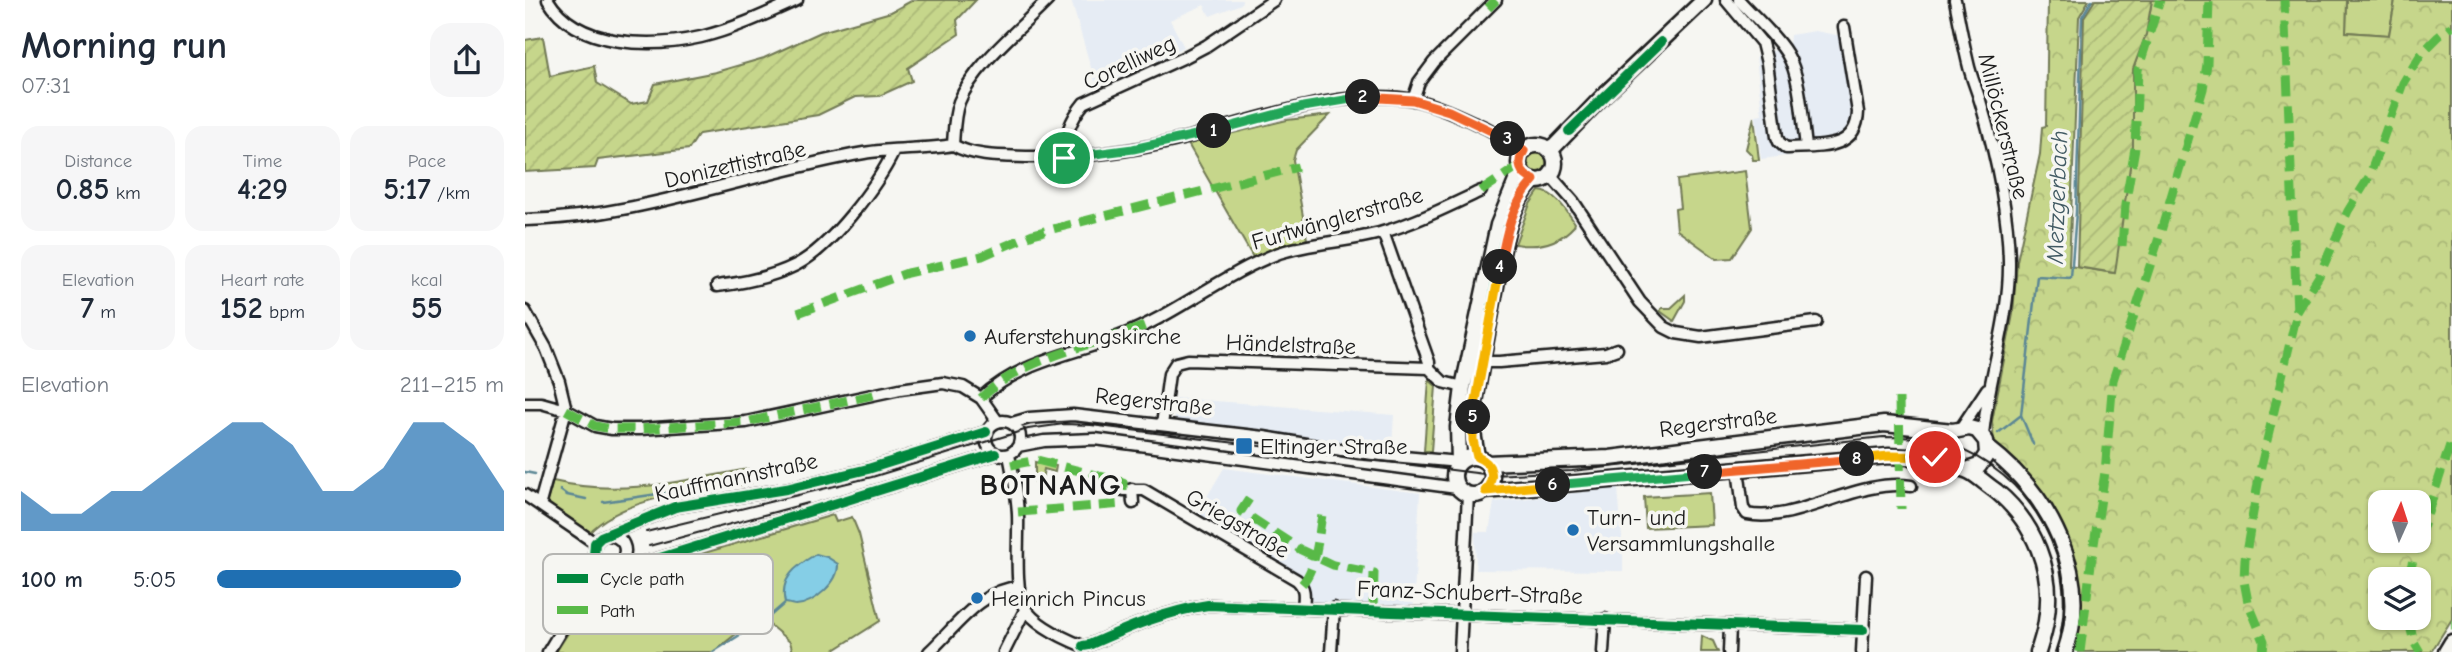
<!DOCTYPE html>
<meta charset="utf-8">
<style>
:root{--surface:#fff;--page:#f6f6f7;--text:#1f2937;--muted:#747a83;--accent:#1f6fb2}
body{margin:0;font-family:"Comic Neue",sans-serif;background:var(--page);color:var(--text);height:100vh;display:flex;flex-direction:column;font-size:26px;white-space:nowrap}
*{box-sizing:border-box;margin:0}
p{font-size:23px;color:var(--muted)}
.icon{flex:none;width:38px;height:38px;fill:none;stroke:currentColor;stroke-width:2;stroke-linecap:round;stroke-linejoin:round}
.map{position:relative;flex:1;overflow:hidden}
.panel{display:flex;flex-direction:column;background:var(--surface);width:525px}
.panel>*{flex:none}
.needle{width:46px;rotate:3deg}
.tools{position:absolute;left:1843px;top:490px;display:grid;gap:14px}
.tools a{display:grid;place-items:center;width:63px;height:63px;border-radius:14px;background:var(--surface);box-shadow:0 2px 5px #0004;font-size:35px}
.pin{position:absolute;display:grid;place-items:center;width:60px;height:60px;color:#fff;margin:-30px;border:4px solid #fff;border-radius:50%;box-shadow:0 2px 7px #0007}
.km{position:absolute;width:35px;height:35px;margin:-18px;border-radius:50%;background:#222;color:#fff;font-size:19px;line-height:35px;text-align:center}
.round{display:grid;place-items:center;flex:none;width:74px;height:74px;border-radius:21px;background:var(--page)}
.overview{display:flex;align-items:center;justify-content:space-between;height:119px;padding:0 21px}
h1{font-size:38px;font-weight:700;line-height:52px}
.metrics{display:grid;grid-template-columns:repeat(3,1fr);gap:10px;height:119px;padding:7px 21px}
.metrics div{display:grid;align-content:center;border-radius:18px;background:var(--page);text-align:center}
.metrics b{font-size:30px;font-weight:700}
.metrics small{font-size:19px;font-weight:400}
.metrics p{font-size:19px}
.chart{height:196px;padding:14px 21px}
.chart p{display:flex;justify-content:space-between}
.chart svg{width:100%;height:126px;margin-top:7px;fill:var(--accent);opacity:.7}
ul{padding:0 21px;list-style:none;font-size:23px}
li{display:grid;grid-template-columns:112px 84px 1fr;align-items:center;height:52px}
li i{height:18px;border-radius:9px;background:var(--accent)}
main{display:flex;flex:1;min-height:0}
.map>svg:first-child{display:block}
</style>
<main>
<section class="panel">
<div class="overview"><div><h1>Morning run</h1><p>07:31</p></div><a class="round"><svg class="icon" aria-label="share" viewBox="0 0 24 24"><path d="M12 15V3M7 8l5-5 5 5M5 13v7h14v-7"/></svg></a></div>
<div class="metrics">
<div><p>Distance</p><b>0.85<small> km</small></b></div>
<div><p>Time</p><b>4:29</b></div>
<div><p>Pace</p><b>5:17<small> /km</small></b></div>
</div>
<div class="metrics">
<div><p>Elevation</p><b>7<small> m</small></b></div>
<div><p>Heart rate</p><b>152<small> bpm</small></b></div>
<div><p>kcal</p><b>55</b></div>
</div>
<div class="chart"><p><span>Elevation</span>211–215 m</p>
<svg viewBox="0 0 160 44" preserveAspectRatio="none"><path d="M0 44V30L10 38L20 38L30 30L40 30L50 22L60 14L70 6L80 6L90 14L100 30L110 30L120 22L130 6L140 6L150 14L160 30V44z"/></svg>
</div>
<ul>
<li><b>100 m</b>5:05<i style="width:85%"></i></li>
</ul>
</section>
<div class="map">
<svg width="1927" height="652" viewBox="0 0 1927 652">
<defs>
<pattern id="forest-crowns" width="20" height="18" patternUnits="userSpaceOnUse" patternTransform="scale(1.75)"><rect width="20" height="18" fill="#c6d68b"/><path d="M2 6a3 3 0 1 1 6 0M12 15a3 3 0 1 1 6 0" fill="none" stroke="#aab777"/></pattern>
<pattern id="garden-furrows" width="10" height="10" patternUnits="userSpaceOnUse" patternTransform="scale(1.75)"><rect width="10" height="10" fill="#c6d68b"/><path d="M-1 1l2-2M0 10L10 0M9 11l2-2" fill="none" stroke="#aab777"/></pattern>
</defs>
<rect width="100%" height="100%" fill="#f6f6f2"/>
<filter id="ink" filterUnits="userSpaceOnUse"><feTurbulence type="fractalNoise" baseFrequency=".0143" numOctaves="2"/><feDisplacementMap in="SourceGraphic" scale="14" xChannelSelector="R" yChannelSelector="G"/><feConvolveMatrix kernelMatrix="1 2 1 2 8 2 1 2 1" color-interpolation-filters="sRGB"/></filter>
<g filter="url(#ink)">
<path fill="#e6ecf4" d="M 546,0 L 717,0 L 716,4 L 685,16 L 679,5 L 645,20 L 659,47 L 572,88 Z
M 1290,31 L 1327,38 L 1338,124 L 1331,139 L 1317,149 L 1236,159 L 1231,115 L 1237,114 L 1231,56 L 1264,46 L 1265,35 Z
M 651,398 L 869,415 L 867,447 L 649,430 Z
M 699,468 L 895,493 L 888,612 L 778,608 L 777,584 L 668,520 Z
M 1093,488 L 1098,549 L 1098,571 L 951,570 L 950,532 L 964,532 L 969,502 Z"/>
<path fill="#c6d68b" stroke="#717954" stroke-width="2" d="M 1822,0 L 1870,0 L 1864,35 L 1821,32 Z
M 805,115 L 771,150 L 768,160 L 782,239 L 729,259 L 663,144 L 762,120 Z
M 1229,117 L 1234,160 L 1228,160 L 1227,155 L 1221,149 Z
M1002 162a10 10 0 1 1 20 0a10 10 0 1 1-20 0Z
M 1220,171 L 1227,228 L 1207,258 L 1192,259 L 1152,230 L 1150,209 L 1155,208 L 1152,180 Z
M 1014,191 C 1029,191 1042,211 1050,223 L 1049,226 C 1033,244 1013,248 990,244 L 1005,204 Z
M 1160,295 L 1160,301 L 1149,321 L 1135,311 L 1137,308 L 1146,308 Z
M 904,380 L 911,386 L 906,451 L 899,451 Z
M 510,462 L 531,466 L 530,472 L 519,469 L 516,484 L 510,484 Z
M 223,469 L 226,483 C 175,491 99,495 63,534 L 21,504 L 28,481 C 95,497 156,481 223,469 Z
M 1185,493 L 1187,525 L 1121,528 L 1119,497 Z
M 308,515 L 311,522 L 327,517 L 334,534 L 355,621 L 306,652 L 268,652 L 265,642 L 234,616 L 188,652 L 31,652 L 82,572 L 95,569 L 122,570 Z
M 1177,636 L 1188,641 L 1193,652 L 1176,652 Z"/>
<path fill="url(#forest-crowns)" stroke="#717954" stroke-width="2" fill-rule="evenodd" d="M 1523,0 L 1564,0 L 1554,17 L 1544,266 L 1589,273 L 1608,146 L 1608,69 L 1621,34 L 1627,0 L 1822,0 L 1821,32 L 1864,35 L 1870,0 L 1927,0 L 1927,619 L 1906,652 L 1554,652 L 1552,561 L 1518,492 L 1469,442 L 1467,421 L 1488,314 L 1492,261 L 1515,154 L 1517,127 L 1521,126 ZM 1855,502 L 1894,502 L 1894,541 L 1855,541 ZM 1855,579 L 1894,579 L 1894,618 L 1855,618 Z"/>
<path fill="url(#garden-furrows)" stroke="#717954" stroke-width="2" d="M 388,0 L 451,0 L 432,20 L 434,34 L 383,68 L 387,81 L 354,96 L 330,97 L 293,115 L 174,134 L 164,149 L 73,160 L 70,168 L 0,172 L 0,40 L 18,37 L 25,76 L 69,66 L 72,83 L 106,104 L 123,101 L 130,84 L 191,72 L 239,58 L 296,32 L 366,12 Z
M 1570,0 L 1627,0 L 1621,34 L 1608,69 L 1608,145 L 1590,273 L 1552,267 L 1559,17 Z"/>
<path fill="#85cee6" stroke="#5b8795" stroke-width="2" d="M 291,554 L 302,557 L 313,564 C 314,582 289,604 271,605 C 269,605 262,603 260,603 C 254,578 271,566 291,554 Z"/>
<g fill="none" stroke-linecap="round" stroke-linejoin="round">
<path stroke="#5b8795" stroke-width="2.5" d="M 1473,433 L 1495,416
M 1508,444 L 1496,415 L 1512,276 L 1546,278 L 1551,212 L 1557,17 L 1567,0
M 0,472 L 10,474
M 35,490 L 42,495 L 61,499
M 78,502 L 222,481
M 188,652 L 245,616 L 260,603"/>
<defs>
<path id="street" d="M 23,0 C 52,48 127,48 176,37 C 209,29 241,14 272,0
M 523,0 C 495,29 449,65 434,102 C 429,115 429,131 428,145 C 451,158 481,156 507,157 C 554,158 602,152 649,141 C 722,124 814,86 889,100 C 909,104 929,113 948,122 C 967,130 983,139 999,151
M 1201,0 L 1237,43 L 1242,63 L 1252,137 L 1254,142 L 1261,148 C 1291,146 1332,152 1333,112 L 1319,27
M 1214,0 C 1229,17 1250,34 1262,54 C 1276,77 1277,119 1281,146
M 1430,0 C 1434,21 1438,42 1443,63 C 1446,77 1452,90 1456,104 C 1471,155 1483,207 1484,261 C 1485,321 1463,377 1458,435
M 888,100 L 894,82 L 909,62 L 971,0
M 539,157 C 540,136 545,120 559,103 L 660,57 L 681,46 L 749,0
M 1025,175 L 1048,201 L 1115,302 L 1139,327 L 1151,333 L 1176,337 L 1291,322
M 0,220 C 116,217 225,173 339,153 C 368,148 399,150 428,145
M 858,232 L 904,362 L 904,368
M 192,286 C 217,283 247,277 271,265 C 306,247 352,186 369,151
M 0,311 L 21,348 L 34,381 L 41,410 L 15,503
M 957,362 L 974,362 L 1081,353 L 1092,349
M 456,398 C 496,361 546,355 595,336 C 651,315 698,274 754,253 C 787,242 825,242 858,232 C 892,222 924,206 956,191
M 0,403 L 16,403 L 41,410 L 70,426 L 87,429 L 115,429 L 221,422 L 375,389 L 418,383 L 438,387 L 456,398 L 473,422
M461 438a17 17 0 1 1 34 0a17 17 0 1 1-34 0Z
M 487,423 L 504,418 L 548,415 L 739,437 L 834,453 L 934,462
M 637,425 L 644,374 L 651,363 L 663,360 L 904,368 L 918,382 L 938,387
M 1436,428 L 1462,389
M 461,432 L 343,469 L 261,489 L 150,507 L 76,537 L 70,543 L 69,556 C 72,561 72,562 77,565 C 83,568 123,562 132,559 L 470,454
M 493,446 L 519,441 L 570,439 L 932,488
M 484,455 C 488,474 492,494 493,514 C 494,536 489,590 499,607 C 510,625 538,638 558,646
M 1213,469 L 1218,508 L 1222,514 C 1269,525 1334,477 1386,486
M 607,489 L 608,503
M 598,490 L 619,490 L 772,580 C 781,588 779,597 778,608
M 0,495 L 70,543
M 82,535 C 99,536 105,550 95,563
M 558,646 L 564,645 C 602,628 641,611 683,605 L 1338,630
M 23,652 L 76,564
M 404,652 C 430,628 456,589 494,587
M 479,652 L 500,610
M 806,652 L 809,608
M 935,652 L 943,494
M 1078,652 L 1080,619
M 1204,652 L 1205,625
M 1337,652 L 1341,576"/>
<path id="secondary" d="M994 163a18 18 0 1 1 36 0a18 18 0 1 1-36 0Z
M 1025,151 L 1081,93 L 1179,0
M 1428,431 L 1420,443 C 1420,450 1420,458 1426,463 C 1431,469 1438,468 1445,472 C 1454,477 1462,485 1471,491 C 1509,522 1530,572 1521,621 C 1520,631 1516,642 1513,652
M 1462,447 C 1525,495 1567,574 1540,652
M929 476a19 19 0 1 1 38 0a19 19 0 1 1-38 0Z
M 952,457 L 947,426 L 949,409 C 955,371 962,334 969,297 C 977,258 980,210 1009,180
M 934,461 L 933,427 L 938,387 L 973,225 L 996,169
M 962,463 L 1085,458 L 1359,424 L 1428,431 L 1444,428 L 1452,430 L 1461,441 L 1462,454 L 1454,466 L 1442,470
M 960,491 L 1364,456 L 1423,459
M 1921,652 L 1927,642"/>
</defs>
<use href="#street" stroke="#1c1c1c" stroke-width="15"/>
<use href="#secondary" stroke="#1c1c1c" stroke-width="19"/>
<use href="#street" stroke="#f6f6f2" stroke-width="10"/>
<use href="#secondary" stroke="#f6f6f2" stroke-width="14"/>
<path stroke="#1c1c1c" stroke-width="2" d="M 121,532 L 347,477 L 503,429 L 539,424 L 566,425 L 967,475 L 1047,471 L 1358,437 C 1379,437 1401,437 1421,444 C 1506,470 1561,567 1530,652
M 124,546 L 283,503"/>
<path stroke="#58b947" stroke-width="9" stroke-dasharray="18 9" stroke-linecap="butt" d="M 963,8 L 971,0
M 956,191 L 995,165
M 1597,246 L 1600,205 L 1610,148 L 1613,70 L 1635,0
M 1772,312 L 1794,276 L 1823,211 L 1844,177 L 1878,83 L 1896,54 L 1913,37 L 1927,26
M 273,313 L 382,273 L 457,256 L 508,234 L 773,167
M 456,398 C 501,355 570,346 627,323
M 1374,398 L 1376,509
M 41,410 L 70,426 L 87,429 L 115,429 L 221,422 L 357,393
M 486,465 L 512,460 L 598,482 L 598,490
M 724,499 L 716,511 L 776,550 L 808,565 L 849,573 L 848,610
M 493,512 L 599,504
M 1894,539 L 1927,439
M 1883,579 L 1893,541
M 777,584 C 792,567 793,537 797,515
M 1883,618 L 1889,642 L 1895,652
M 1926,625 L 1927,625
M 1555,652 L 1566,564 L 1580,472 L 1588,380 L 1633,241 L 1678,89 L 1682,64 L 1684,0
M 1738,652 L 1739,641 L 1723,602 L 1719,581 L 1720,559 L 1736,466 L 1772,313 L 1759,0"/>
<defs>
<path id="cycleway" d="M 1044,131 L 1136,42
M 964,326 C 972,281 976,214 1009,180
M 461,432 L 343,469 L 261,489 L 150,507 L 76,537 L 70,543 L 69,556 C 72,561 72,562 77,565 C 83,568 123,562 132,559 L 470,454
M 558,646 L 564,645 C 602,628 641,611 683,605 L 1338,630"/>
</defs>
<use href="#cycleway" stroke="#f6f6f2" stroke-width="15"/>
<use href="#cycleway" stroke="#00873e" stroke-width="10"/>
</g>
</g>
<g fill="none" stroke-linecap="round" stroke-linejoin="round" filter="url(#ink)">
<defs>
<path id="split-1" d="M 539,158 L 608,149 L 689,131"/>
<path id="split-2" d="M 689,131 L 778,107 L 838,97"/>
<path id="split-3" d="M 838,97 L 888,100 L 924,111 L 983,139"/>
<path id="split-4" d="M 975,267 C 980,237 987,203 1009,180 C 995,175 991,163 999,151 L 983,139"/>
<path id="split-5" d="M 948,417 L 975,267"/>
<path id="split-6" d="M 948,417 L 948,440 L 952,457 C 968,463 971,478 960,491 L 1028,485"/>
<path id="split-7" d="M 1028,485 L 1180,472"/>
<path id="split-8" d="M 1180,472 L 1332,459"/>
<path id="split-9" d="M 1332,459 L 1364,456 L 1410,457"/>
</defs>
<use href="#split-1" stroke="#fff" stroke-width="14"/>
<use href="#split-2" stroke="#fff" stroke-width="14"/>
<use href="#split-3" stroke="#fff" stroke-width="14"/>
<use href="#split-4" stroke="#fff" stroke-width="14"/>
<use href="#split-5" stroke="#fff" stroke-width="14"/>
<use href="#split-6" stroke="#fff" stroke-width="14"/>
<use href="#split-7" stroke="#fff" stroke-width="14"/>
<use href="#split-8" stroke="#fff" stroke-width="14"/>
<use href="#split-9" stroke="#fff" stroke-width="14"/>
<use href="#split-1" stroke="#22a559" stroke-width="9"/>
<use href="#split-2" stroke="#22a559" stroke-width="9"/>
<use href="#split-3" stroke="#f0652b" stroke-width="9"/>
<use href="#split-4" stroke="#f0652b" stroke-width="9"/>
<use href="#split-5" stroke="#f5b400" stroke-width="9"/>
<use href="#split-6" stroke="#f5b400" stroke-width="9"/>
<use href="#split-7" stroke="#22a559" stroke-width="9"/>
<use href="#split-8" stroke="#f0652b" stroke-width="9"/>
<use href="#split-9" stroke="#f5b400" stroke-width="9"/>
</g>
<g fill="#1f6fb2" stroke="#f6f6f2" stroke-width="2.5">
<circle cx="445" cy="336" r="7"/>
<rect x="710" y="437" width="18" height="18" rx="3.5"/>
<circle cx="1048" cy="530" r="7"/>
<circle cx="452" cy="598" r="7"/>
</g>
<g text-anchor="middle" stroke-width="7" stroke-linejoin="round" paint-order="stroke">
<g font-size="23" fill="#1c1c1c" stroke="#f6f6f2">
<text transform="translate(604 62) rotate(-25)" y="8">Corelliweg</text>
<text transform="translate(1479 126) rotate(76)" y="8">Millöckerstraße</text>
<text transform="translate(210 164) rotate(-13)" y="8">Donizettistraße</text>
<text transform="translate(812 218) rotate(-16)" y="8">Furtwänglerstraße</text>
<text transform="translate(766 344) rotate(2)" y="8">Händelstraße</text>
<text transform="translate(629 401) rotate(6)" y="8">Regerstraße</text>
<text transform="translate(1193 422) rotate(-7)" y="8">Regerstraße</text>
<text transform="translate(211 477) rotate(-12)" y="8">Kauffmannstraße</text>
<text transform="translate(713 523) rotate(30)" y="8">Griegstraße</text>
<text transform="translate(945 592) rotate(2)" y="8">Franz-Schubert-Straße</text>
</g>
<g font-size="23" fill="#1c1c1c" stroke="#f6f6f2" text-anchor="start">
<text x="459" y="344">Auferstehungskirche</text>
<text x="735" y="454">Eltinger Straße</text>
<text x="1062" y="525">Turn- und<tspan x="1062" dy="26">Versammlungshalle</tspan></text>
<text x="466" y="606">Heinrich Pincus</text>
</g>
<g font-size="24" font-style="italic" fill="#415a63" stroke="#f6f6f2">
<text transform="translate(1532 197) rotate(-88)" y="8">Metzgerbach</text>
</g>
<g font-size="30" font-weight="bold" letter-spacing="2" fill="#1c1c1c" stroke="#f6f6f2">
<text x="526" y="495">BOTNANG</text>
</g>
</g>
<rect x="18" y="554" width="230" height="80" rx="10" fill="#f6f6f2" stroke="#b5b5b2" stroke-width="2"/>
<rect x="32" y="574" width="31" height="9" fill="#00873e"/>
<rect x="32" y="606" width="31" height="8" fill="#58b947"/>
<g font-size="19" fill="#1c1c1c">
<text x="75" y="585">Cycle path</text>
<text x="75" y="617">Path</text>
</g>
</svg>
<div class="tools">
<a><svg class="needle" viewBox="-14 -14 28 28"><path d="M0-13l5 13h-10z" fill="#e53935"/><path d="M0 13l5-13h-10z" fill="#747a83"/></svg></a>
<a><svg class="icon" aria-label="layers" viewBox="0 0 24 24"><path d="M12 4l9 5-9 5-9-5zM3 14l9 5 9-5"/></svg></a>
</div>
<div class="pin" style="left:539px;top:158px;background:#1e9e55"><svg class="icon" aria-label="arrive" viewBox="0 0 24 24"><path d="M6 21V4h12l-3 4 3 4H6"/></svg></div>
<div class="pin" style="left:1410px;top:457px;background:#d93025"><svg class="icon" aria-label="check" viewBox="0 0 24 24"><path d="M5 12l5 5 9-10"/></svg></div>
<b class="km" style="left:689px;top:131px">1</b>
<b class="km" style="left:838px;top:97px">2</b>
<b class="km" style="left:983px;top:139px">3</b>
<b class="km" style="left:975px;top:267px">4</b>
<b class="km" style="left:948px;top:417px">5</b>
<b class="km" style="left:1028px;top:485px">6</b>
<b class="km" style="left:1180px;top:472px">7</b>
<b class="km" style="left:1332px;top:459px">8</b>
</div>
</main>
